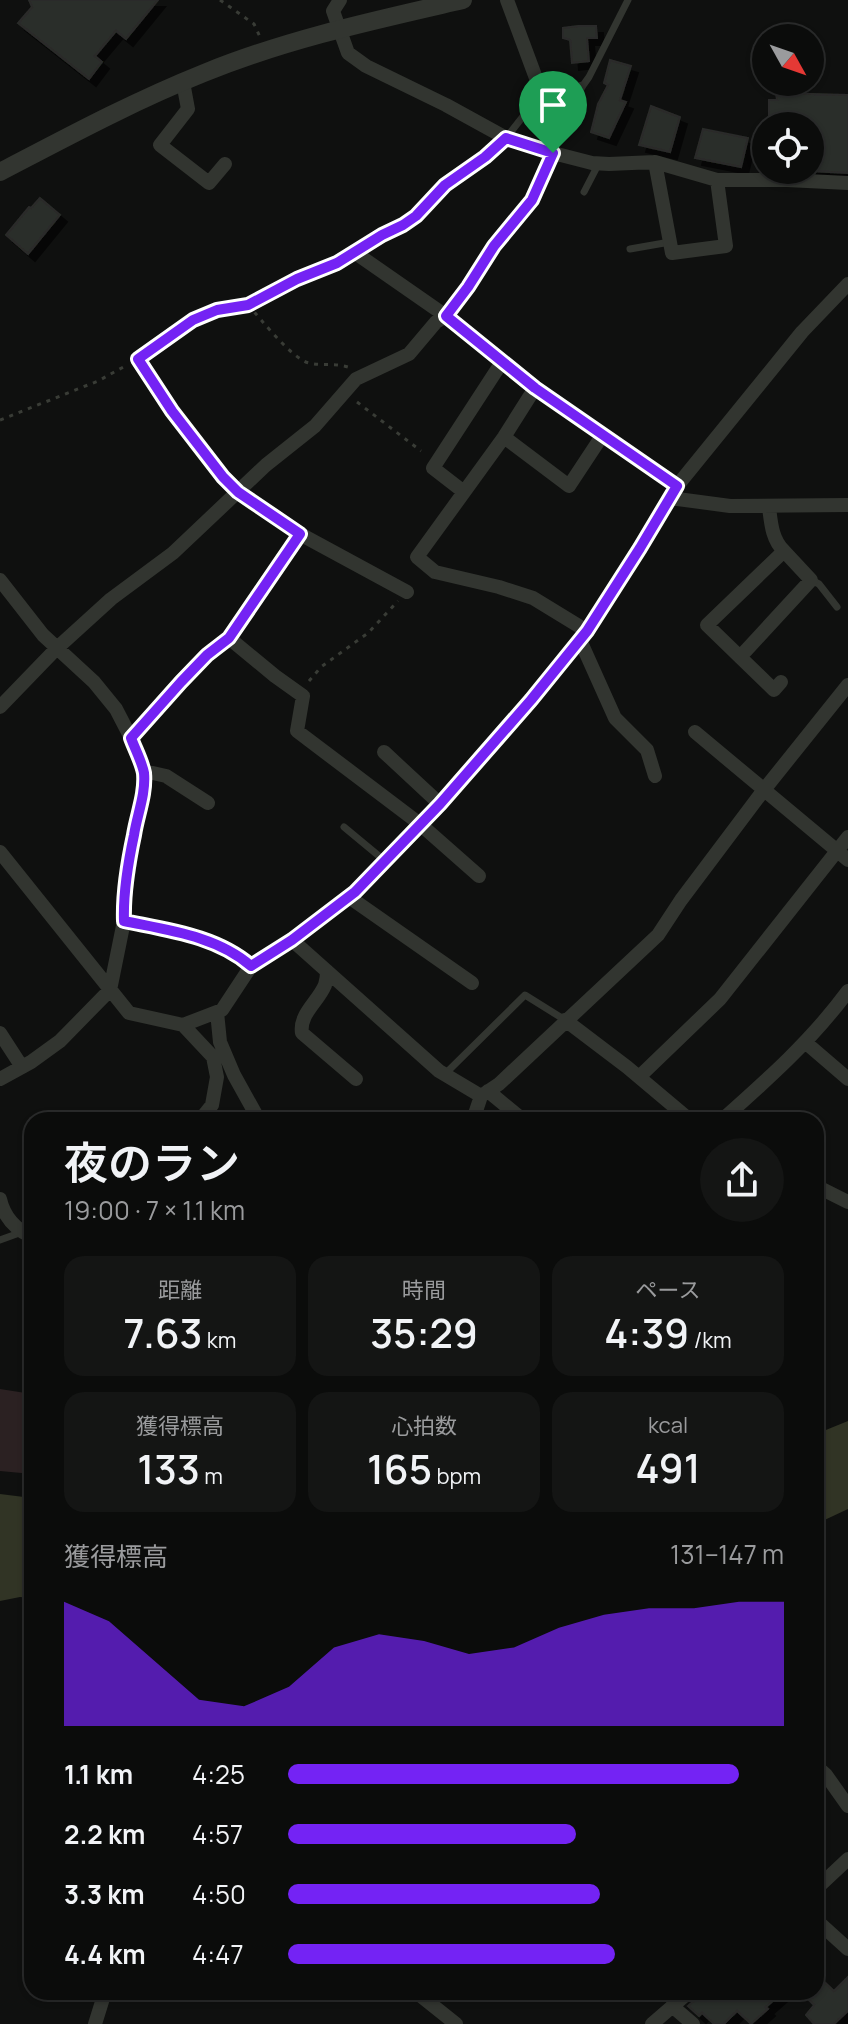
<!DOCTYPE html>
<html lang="ja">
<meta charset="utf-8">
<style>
:root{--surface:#0b0c0b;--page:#141514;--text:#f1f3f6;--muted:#9a9b9d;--line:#2b2c2c;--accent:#7423f4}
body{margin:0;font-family:Manrope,"Noto Sans JP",sans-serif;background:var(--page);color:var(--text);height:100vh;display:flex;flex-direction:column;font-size:30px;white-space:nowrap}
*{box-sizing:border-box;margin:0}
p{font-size:26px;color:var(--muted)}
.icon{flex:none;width:44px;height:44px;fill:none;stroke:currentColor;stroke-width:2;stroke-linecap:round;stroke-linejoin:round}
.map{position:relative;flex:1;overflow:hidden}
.side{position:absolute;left:24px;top:1112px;width:800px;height:888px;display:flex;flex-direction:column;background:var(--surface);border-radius:24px;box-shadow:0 2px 6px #0004,0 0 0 2px var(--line)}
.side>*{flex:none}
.needle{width:52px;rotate:130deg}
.controls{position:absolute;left:752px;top:24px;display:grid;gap:16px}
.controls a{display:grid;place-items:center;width:72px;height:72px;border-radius:50%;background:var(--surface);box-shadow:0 2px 6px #0004,0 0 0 2px var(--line);font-size:40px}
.pin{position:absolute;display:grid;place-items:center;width:68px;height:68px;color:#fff;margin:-82px -34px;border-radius:50% 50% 50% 0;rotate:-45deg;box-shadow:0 0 8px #0007}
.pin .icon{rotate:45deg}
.round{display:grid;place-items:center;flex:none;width:84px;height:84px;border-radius:42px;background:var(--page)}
.overview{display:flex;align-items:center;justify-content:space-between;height:136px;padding:0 40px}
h1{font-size:44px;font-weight:600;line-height:60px}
.metrics{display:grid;grid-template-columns:repeat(3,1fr);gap:12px;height:136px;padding:8px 40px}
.metrics div{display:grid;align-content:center;border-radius:20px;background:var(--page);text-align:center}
.metrics b{font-size:40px;font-weight:600}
.metrics small{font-size:22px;font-weight:400}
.metrics p{font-size:22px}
.chart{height:224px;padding:16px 40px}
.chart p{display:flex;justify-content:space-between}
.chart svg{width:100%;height:144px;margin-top:8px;fill:var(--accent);opacity:.7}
ul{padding:0 40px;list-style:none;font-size:26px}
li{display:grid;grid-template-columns:128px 96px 1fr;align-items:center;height:60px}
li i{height:20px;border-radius:10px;background:var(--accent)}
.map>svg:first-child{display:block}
</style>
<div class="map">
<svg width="848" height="2024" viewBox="0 0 848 2024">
<defs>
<filter id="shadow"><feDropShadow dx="7" dy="7" stdDeviation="0" flood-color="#0009"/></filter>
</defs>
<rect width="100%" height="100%" fill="#0f100f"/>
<path fill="#2b2122" d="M 0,1389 L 32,1394 L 32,1474 L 0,1471 Z"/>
<path fill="#313425" d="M 848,1421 L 848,1509 L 816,1524 L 816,1434 Z
M 0,1494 L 32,1498 L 32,1598 L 20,1597 L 0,1601 Z"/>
<path fill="#2a2d2a" stroke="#2a2c29" stroke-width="2" filter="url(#shadow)" d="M 29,0 L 158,0 L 126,39 L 116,31 L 95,56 L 102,62 L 89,79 L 18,23 L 32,7 Z
M 578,26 L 596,26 L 597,38 L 587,38 L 589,61 L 572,63 L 570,40 L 563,38 L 563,28 Z
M 610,60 L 631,66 L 620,100 L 626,102 L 609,138 L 591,132 L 598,104 L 608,85 L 604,83 Z
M 776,93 L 848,95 L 848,173 L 810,171 L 810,126 L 769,126 L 769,100 L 777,100 Z
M 651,106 L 680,117 L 670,152 L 639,145 Z
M 703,129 L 748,138 L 741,167 L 695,158 Z
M 40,198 L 60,215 L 28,254 L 6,235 L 29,207 L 31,208 Z
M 816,1974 L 834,1991 L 848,1977 L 848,2011 L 834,2024 L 814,2024 L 806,2015 L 814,2005 L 801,1992 L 816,1992 Z
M 700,1992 L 783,1992 L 766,2007 L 768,2009 L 751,2024 L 737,2011 L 724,2024 L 714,2024 L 702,2013 L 699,2016 L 688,2006 L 696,1999 Z"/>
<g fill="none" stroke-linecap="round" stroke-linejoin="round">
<path stroke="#393c36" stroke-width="3" stroke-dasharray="4 6" stroke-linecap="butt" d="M 220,0 L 254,24 L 260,37
M 367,244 L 403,225 L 416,216 L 445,185 L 485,157 L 494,149
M 248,305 C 261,319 292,359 309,363 C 322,366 335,363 348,367
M 150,350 L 193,320 L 217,310 L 248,305 L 297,279 L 343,258
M 357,402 L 421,451
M 0,420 L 98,381 L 127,365
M 309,681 L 321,667 L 368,633 L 398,601"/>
<path stroke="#323530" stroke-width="7" d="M 506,138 L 532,105 L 543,97 L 582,85
M 553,153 C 562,128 572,99 589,77 L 628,0
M 584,192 L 599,163
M 630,249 L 670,242
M 811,580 L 819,584 L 837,607
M 344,827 L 385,861
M 445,1074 L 525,995 L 565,1020
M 0,1240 L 22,1232"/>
<path stroke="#323530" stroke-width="14" d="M 340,0 L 333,11 L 348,53 L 366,66 L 446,105 L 506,138 L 553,153 L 592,163 L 609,164 L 655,162 L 717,180 L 787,180 L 848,183
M 507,0 L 543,97 L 561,129
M 183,82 L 188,109 L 160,145 L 209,183 L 225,164
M 655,162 L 672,253 L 726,246 L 717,180
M 354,252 L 446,316 L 535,388 L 677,486
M 138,359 L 172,411 L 223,477 L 238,492 L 300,534
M 535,388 L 504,437 L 417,557 L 435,572 L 499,587 L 533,598 L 587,631
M 504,437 L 569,486 L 602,436
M 464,492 L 433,468 L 502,362
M 670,498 L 730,506 L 848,505
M 769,507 C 771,523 772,540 784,551 L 707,625 L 774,690 L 781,682
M 0,580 L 43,635 L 94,682 L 116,709 L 131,738 L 144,771 L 144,790 L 134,835 L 124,903 L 124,921 L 110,990 L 60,1041 L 31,1062 L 0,1079
M 229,638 L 300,534 L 407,592
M 580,640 L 615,718 L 647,750 L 655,776
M 740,657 L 811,580 L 784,551
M 0,707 L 56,649 L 111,599 L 173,553 L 266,465 L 315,426 L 356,379 L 409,354 L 436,322 L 446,316 L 468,287 L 494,246 L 532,200 L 553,153
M 695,732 L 848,860
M 131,738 C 162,704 191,664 229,638 L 275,676 L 303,696 L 297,731 L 420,824 L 479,876
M 384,752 L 440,804
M 144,771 L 166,776 L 208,803
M 0,852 L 129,1013 L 183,1025 L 213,1057 L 217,1077 L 212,1105 L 200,1120
M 349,897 L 472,983
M 124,921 C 167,930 217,935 251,966
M 292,940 L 439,1071 L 481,1096
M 327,971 C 327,974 326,982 325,985 C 318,1002 299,1014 302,1033 L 356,1079
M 217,1012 L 220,1042 L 234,1075 L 259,1120
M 565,1020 L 627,1067 L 690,1120
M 183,1025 L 222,1010 L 251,966 L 292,940 L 355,892 L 440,804 L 531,700 L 587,631 L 640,548 L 677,486 L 802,332 L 848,284
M 0,1033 L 22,1067
M 805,1042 L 848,1079
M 639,1077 L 720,999 L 848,837
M 488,1091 L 523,1120
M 473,1120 L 481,1096 L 499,1084 L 658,935 L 681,900 L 763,791 L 848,685
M 722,1120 C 767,1080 812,1040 848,991
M 816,1186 L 848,1202
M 0,1199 C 4,1217 15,1229 32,1237
M 816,1766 L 826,1775 L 848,1806
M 816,1889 L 848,1859
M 816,1920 L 848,1949
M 416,1992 L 456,2024
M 672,2006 L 693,2024
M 95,2024 L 105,1992
M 652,2024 L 689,1992"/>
<path stroke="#323530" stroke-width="18" d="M 0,172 C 67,137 134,101 204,73 C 287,39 376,20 463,0"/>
</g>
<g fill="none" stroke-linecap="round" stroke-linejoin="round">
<defs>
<path id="route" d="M 506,138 L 553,153 L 532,200 L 494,246 L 468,287 L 446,316 L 535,388 L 677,486 L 640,548 L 587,631 L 531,700 L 440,804 L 355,892 L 292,940 L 251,966 C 217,936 167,930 124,921 C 123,893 128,863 134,835 C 137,815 146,794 144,773 C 142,762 135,749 131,738 L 181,682 L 207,655 L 229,638 L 300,534 L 238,492 L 223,477 L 172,411 L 138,359 L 193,320 L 217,310 L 248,305 L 297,279 L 337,263 L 382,235 L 403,225 L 416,216 L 445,185 L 485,157 Z"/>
</defs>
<use href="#route" stroke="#fff" stroke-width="16"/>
<use href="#route" stroke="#7423f4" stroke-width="10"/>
</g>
</svg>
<div class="controls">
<a><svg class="needle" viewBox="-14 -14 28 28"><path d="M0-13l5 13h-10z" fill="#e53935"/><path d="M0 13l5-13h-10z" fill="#9a9b9d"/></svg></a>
<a><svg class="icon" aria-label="locate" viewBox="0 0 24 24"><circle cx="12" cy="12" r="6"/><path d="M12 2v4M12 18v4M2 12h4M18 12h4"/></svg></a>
</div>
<div class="pin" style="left:553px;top:153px;background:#1e9e55"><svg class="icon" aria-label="arrive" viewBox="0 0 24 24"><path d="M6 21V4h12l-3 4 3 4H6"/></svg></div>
<section class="side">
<div class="overview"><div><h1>夜のラン</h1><p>19:00 · 7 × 1.1 km</p></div><a class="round"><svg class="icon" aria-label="share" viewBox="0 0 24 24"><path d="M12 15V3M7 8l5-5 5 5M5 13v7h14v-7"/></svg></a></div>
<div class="metrics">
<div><p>距離</p><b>7.63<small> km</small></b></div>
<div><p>時間</p><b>35:29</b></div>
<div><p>ペース</p><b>4:39<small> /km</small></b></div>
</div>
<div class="metrics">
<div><p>獲得標高</p><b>133<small> m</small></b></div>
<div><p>心拍数</p><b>165<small> bpm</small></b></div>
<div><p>kcal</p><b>491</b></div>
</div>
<div class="chart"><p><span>獲得標高</span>131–147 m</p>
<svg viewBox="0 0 160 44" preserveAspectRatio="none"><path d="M0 44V6L10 12L20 24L30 36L40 38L50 32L60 20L70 16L80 18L90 22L100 20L110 14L120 10L130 8L140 8L150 6L160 6V44z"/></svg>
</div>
<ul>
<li><b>1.1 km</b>4:25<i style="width:91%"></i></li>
<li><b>2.2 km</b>4:57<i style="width:58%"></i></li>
<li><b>3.3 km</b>4:50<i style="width:63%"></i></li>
<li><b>4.4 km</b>4:47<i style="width:66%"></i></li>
</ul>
</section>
</div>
